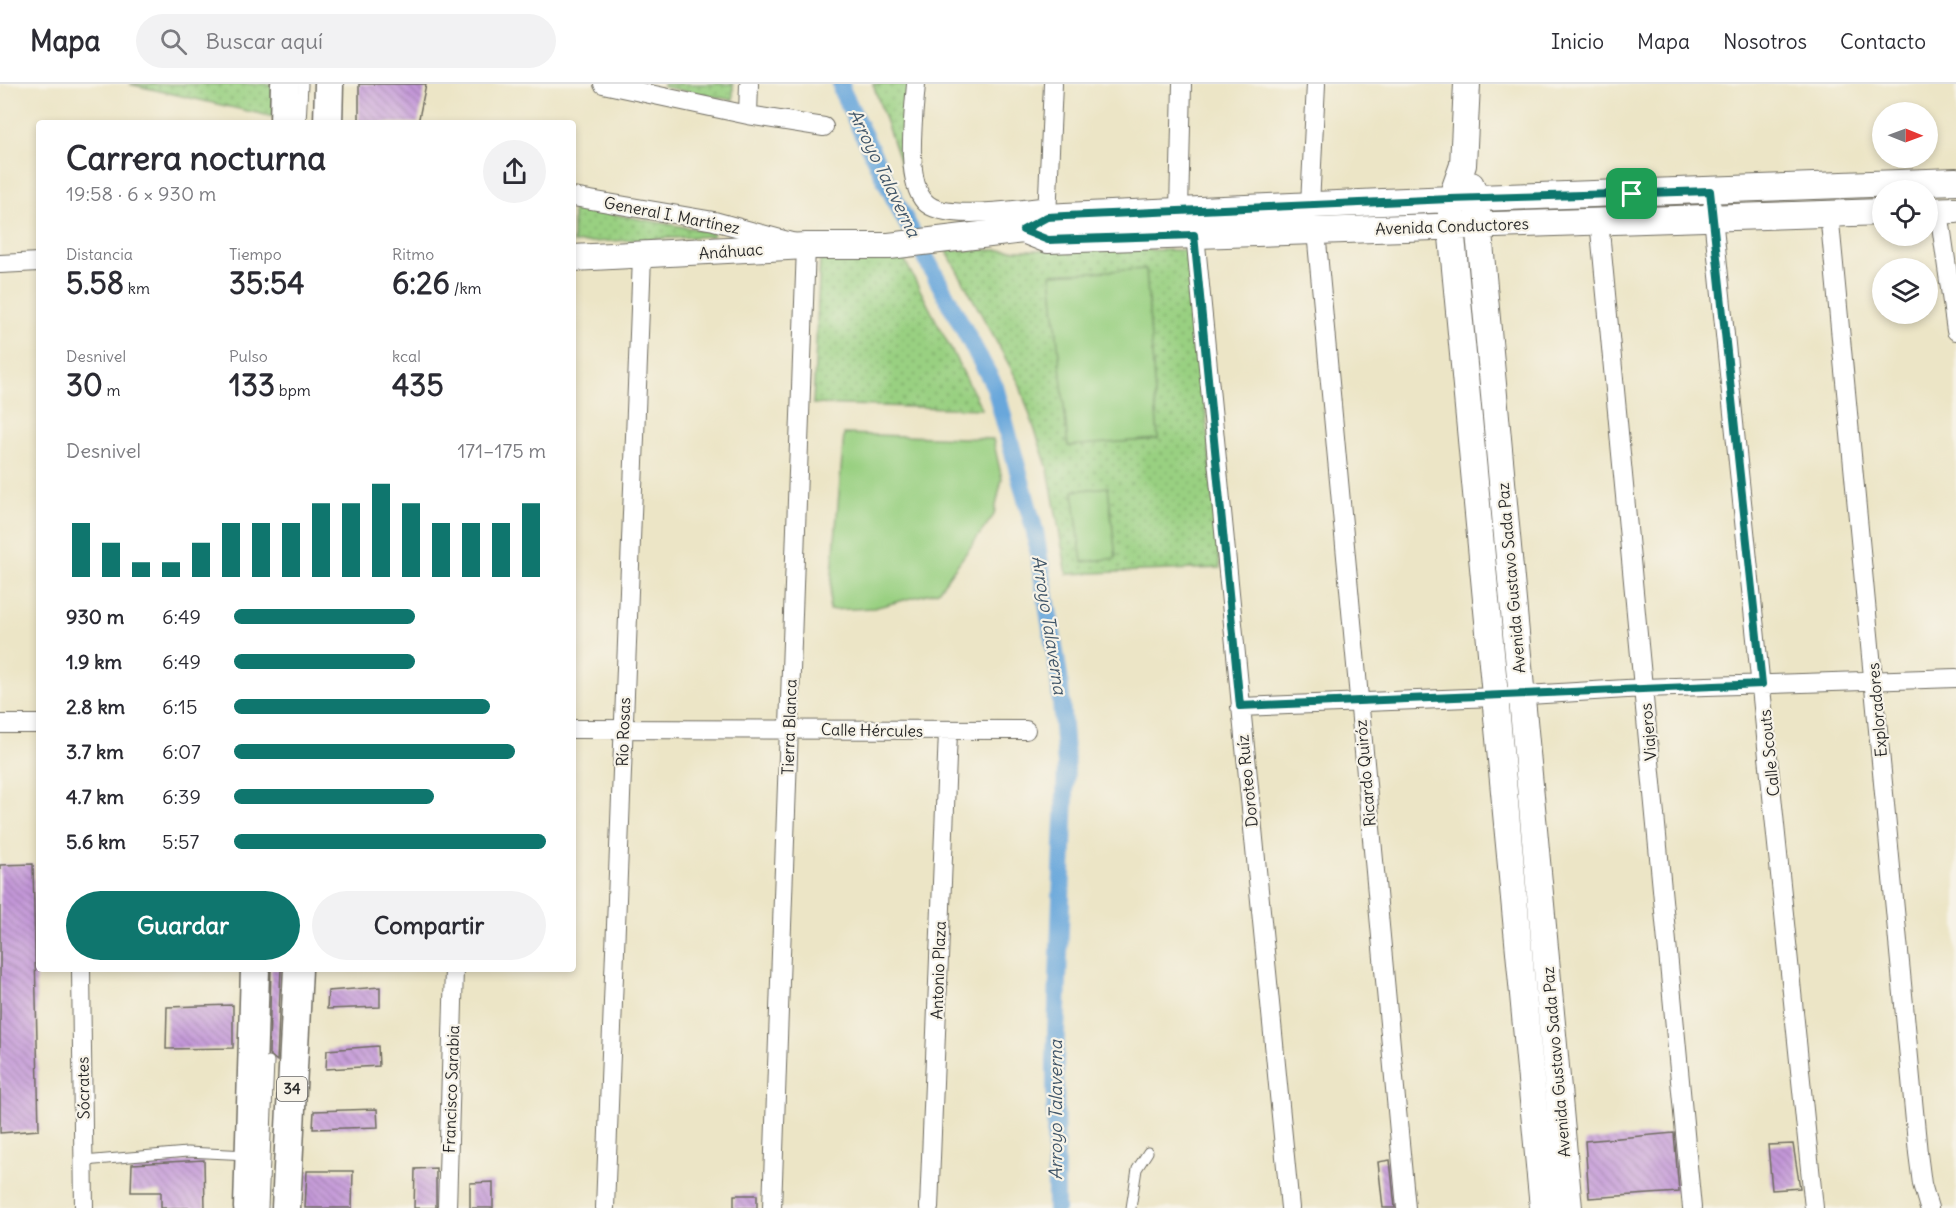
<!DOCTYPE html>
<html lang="es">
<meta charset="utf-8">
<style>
:root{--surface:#fff;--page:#f2f2f3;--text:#2b2b33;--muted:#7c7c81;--line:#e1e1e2;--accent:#0f766e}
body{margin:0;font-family:Delius,sans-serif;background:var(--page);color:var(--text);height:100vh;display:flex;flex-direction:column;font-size:22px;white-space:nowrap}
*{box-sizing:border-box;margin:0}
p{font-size:20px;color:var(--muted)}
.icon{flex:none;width:33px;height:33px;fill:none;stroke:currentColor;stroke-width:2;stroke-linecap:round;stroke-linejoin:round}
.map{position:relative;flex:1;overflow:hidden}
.side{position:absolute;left:36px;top:36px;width:540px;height:852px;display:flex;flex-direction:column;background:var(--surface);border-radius:6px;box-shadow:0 3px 9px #0003}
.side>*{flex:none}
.needle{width:39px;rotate:91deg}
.tools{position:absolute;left:1872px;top:18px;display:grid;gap:12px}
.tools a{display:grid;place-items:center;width:66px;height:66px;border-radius:50%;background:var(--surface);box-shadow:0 3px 9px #0003;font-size:30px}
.pin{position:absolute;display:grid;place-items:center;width:51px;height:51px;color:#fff;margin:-26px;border-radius:12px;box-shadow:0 3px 9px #0006}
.round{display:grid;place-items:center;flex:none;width:63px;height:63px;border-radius:32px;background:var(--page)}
.headline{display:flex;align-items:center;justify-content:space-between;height:102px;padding:0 30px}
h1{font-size:33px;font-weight:800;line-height:45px}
.stats{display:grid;grid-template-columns:repeat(3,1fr);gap:9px;height:102px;padding:6px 30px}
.stats div{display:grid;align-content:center}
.stats b{font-size:30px;font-weight:800}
.stats small{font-size:16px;font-weight:400}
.stats p{font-size:16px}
.chart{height:168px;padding:12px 30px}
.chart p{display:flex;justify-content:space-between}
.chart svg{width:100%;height:108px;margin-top:6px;stroke:var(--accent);stroke-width:6}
.cta{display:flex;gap:12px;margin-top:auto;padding:12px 30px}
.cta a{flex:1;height:69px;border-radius:36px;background:var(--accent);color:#fff;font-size:24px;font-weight:800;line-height:69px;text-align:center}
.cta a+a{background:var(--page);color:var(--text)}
ul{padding:0 30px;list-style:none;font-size:20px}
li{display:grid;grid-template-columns:96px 72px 1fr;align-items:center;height:45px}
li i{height:15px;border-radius:8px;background:var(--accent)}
header{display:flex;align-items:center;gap:36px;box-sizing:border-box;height:84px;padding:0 30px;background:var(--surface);border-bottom:2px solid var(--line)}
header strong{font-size:28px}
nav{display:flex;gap:33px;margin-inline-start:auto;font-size:21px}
.search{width:420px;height:54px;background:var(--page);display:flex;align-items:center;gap:15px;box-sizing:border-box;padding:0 21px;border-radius:33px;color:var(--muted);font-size:22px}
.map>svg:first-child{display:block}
</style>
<header>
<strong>Mapa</strong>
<div class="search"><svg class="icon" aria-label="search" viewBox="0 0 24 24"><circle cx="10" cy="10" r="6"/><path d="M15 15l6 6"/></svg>Buscar aquí</div>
<nav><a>Inicio</a><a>Mapa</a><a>Nosotros</a><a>Contacto</a></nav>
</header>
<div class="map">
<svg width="1956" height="1124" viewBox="0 0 1956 1124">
<defs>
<pattern id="grass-dots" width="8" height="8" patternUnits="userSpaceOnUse" patternTransform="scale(1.5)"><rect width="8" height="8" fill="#99d081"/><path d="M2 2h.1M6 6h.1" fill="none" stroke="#7da96a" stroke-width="1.8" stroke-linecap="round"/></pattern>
<pattern id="building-back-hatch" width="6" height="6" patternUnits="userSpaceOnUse" patternTransform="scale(1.5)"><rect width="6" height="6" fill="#c397d8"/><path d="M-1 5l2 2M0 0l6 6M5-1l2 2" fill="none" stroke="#9f7baf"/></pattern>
</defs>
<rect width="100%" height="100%" fill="#f7f3e8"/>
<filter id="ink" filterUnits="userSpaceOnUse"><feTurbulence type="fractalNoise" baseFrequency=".0167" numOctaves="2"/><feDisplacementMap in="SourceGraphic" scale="12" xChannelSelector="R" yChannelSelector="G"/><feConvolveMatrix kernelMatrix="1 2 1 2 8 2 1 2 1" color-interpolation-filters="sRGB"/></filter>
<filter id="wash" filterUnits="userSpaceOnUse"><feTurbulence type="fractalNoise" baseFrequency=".008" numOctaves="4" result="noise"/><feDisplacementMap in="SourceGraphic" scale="24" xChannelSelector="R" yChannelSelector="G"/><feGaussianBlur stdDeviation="1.35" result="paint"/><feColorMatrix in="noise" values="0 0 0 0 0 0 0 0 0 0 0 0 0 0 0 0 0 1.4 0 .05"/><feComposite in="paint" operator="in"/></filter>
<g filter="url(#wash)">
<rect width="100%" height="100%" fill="#ece5c6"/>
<path fill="url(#grass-dots)" stroke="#627e56" stroke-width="1.5" d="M 129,0 L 272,0 L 274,33 Z
M 663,0 L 733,0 L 733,16 L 663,3 Z
M 873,0 L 911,0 L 904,91 Z
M 573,123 L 712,148 L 713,152 L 573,159 Z
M 946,166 L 1191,166 L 1220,484 L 1067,490 L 1048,385 L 1019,299 Z
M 903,173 L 982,325 L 813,320 L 820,176 Z"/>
<path fill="#99d081" stroke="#627e56" stroke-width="1.5" d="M 1146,185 L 1158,355 L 1068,362 L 1051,190 Z
M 844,350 L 993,355 L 1002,395 L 994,431 L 938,507 L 874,524 L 829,526 Z
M 1108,403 L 1116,474 L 1082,478 L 1073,407 Z"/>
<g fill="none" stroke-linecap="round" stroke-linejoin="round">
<path stroke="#69a7db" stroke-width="18" d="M 841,0 L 842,7 L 900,126 L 995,303 L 1035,448 L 1059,592 L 1066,681 L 1055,977 L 1056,1124"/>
</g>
<g id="blocks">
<path fill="url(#building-back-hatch)" d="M 359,0 L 426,0 L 418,39 L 359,39 Z
M 33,780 L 39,1046 L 0,1049 L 0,781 Z
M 271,885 L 281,885 L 277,977 L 269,970 Z
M 380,903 L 380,923 L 327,925 L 328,907 Z
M 233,921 L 233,964 L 166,965 L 167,923 Z
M 378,962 L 379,982 L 326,985 L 327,966 Z
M 377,1025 L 378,1043 L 313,1045 L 314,1027 Z
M 1674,1049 L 1679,1108 L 1589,1114 L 1585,1057 Z
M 1793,1060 L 1800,1104 L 1772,1106 L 1768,1061 Z
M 204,1076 L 205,1124 L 161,1124 L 161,1108 L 131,1108 L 132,1080 Z
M 1390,1076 L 1395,1124 L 1383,1124 L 1378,1078 Z
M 436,1084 L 436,1124 L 414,1124 L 415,1085 Z
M 307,1087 L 353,1087 L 352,1124 L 305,1124 Z
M 493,1098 L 493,1124 L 470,1124 L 470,1099 Z
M 734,1111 L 757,1111 L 757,1124 L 734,1124 Z"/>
</g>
</g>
<g filter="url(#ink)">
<use href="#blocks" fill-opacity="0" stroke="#6f6c61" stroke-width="1.5"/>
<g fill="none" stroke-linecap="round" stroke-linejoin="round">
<defs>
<path id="lane" d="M 301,39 L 303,0
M 84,1077 L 187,1068 L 248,1071
M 263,1124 L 269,977
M 1131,1124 L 1137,1085 L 1148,1068"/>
<path id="street" d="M 603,0 L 748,31 L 824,43
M 916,0 C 914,29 904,96 925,118 C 943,138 1023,125 1048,122
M 748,31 L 749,0
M 573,113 L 714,137 L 806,162 L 772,1124
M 1310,121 L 1316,0
M 1712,123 L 1814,1124
M 1179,126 L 1182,0
M 1939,127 L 1956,247
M 1829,128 L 1918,1069 L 1922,1100 L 1929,1124
M 1047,133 L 1053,0
M 1599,136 L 1692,1124
M 1194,140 L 1290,1124
M 1316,147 L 1406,1124
M 0,180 L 39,178
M 1240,623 L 1494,613 L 1643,604 L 1956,594
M 0,640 L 39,640
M 573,645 L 1026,646
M 81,885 L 84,1124
M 447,1124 L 454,885
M 605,1124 L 642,173
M 929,1124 L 948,648"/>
<path id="secondary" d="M 1467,0 L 1463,81 L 1451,115 L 1451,142 L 1543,1124
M 1471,101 L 1476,116 L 1569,1124
M 1928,127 L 1956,126
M 1023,146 L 1048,156 L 1882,128
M 573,174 L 806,162 L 889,162 L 1023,146 L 1047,133 L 1065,132 L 1451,115 L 1956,97"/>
<path id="primary" d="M 284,39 L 285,0
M 328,39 L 329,0
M 248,1124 L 255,885
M 286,1124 L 298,885"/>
</defs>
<use href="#lane" stroke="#6f6c61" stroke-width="11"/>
<use href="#street" stroke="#6f6c61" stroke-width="20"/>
<use href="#secondary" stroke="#6f6c61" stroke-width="28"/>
<use href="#primary" stroke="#6f6c61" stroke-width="31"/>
<use href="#lane" stroke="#fff" stroke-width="9"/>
<use href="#street" stroke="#fff" stroke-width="18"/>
<use href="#secondary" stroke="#fff" stroke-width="26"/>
<use href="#primary" stroke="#fff" stroke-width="28"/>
</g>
</g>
<g fill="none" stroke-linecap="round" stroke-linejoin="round" filter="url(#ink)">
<defs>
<path id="route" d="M 1710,107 L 1762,600 L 1240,622 L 1194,151 L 1048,156 L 1023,146 L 1047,133 L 1065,132 L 1450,115 Z"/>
</defs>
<use href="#route" stroke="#fff" stroke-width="12"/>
<use href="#route" stroke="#0f766e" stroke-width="8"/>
</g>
<g text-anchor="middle" stroke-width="4.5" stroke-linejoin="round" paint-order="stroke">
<rect fill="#f7f3e8" stroke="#686764" stroke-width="1.5" x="277" y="993" width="30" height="24" rx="4.5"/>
<g font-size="15" font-weight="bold" fill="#2b2b2b">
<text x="292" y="1010">34</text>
</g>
<g font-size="16" fill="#2b2b2b" stroke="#f7f3e8">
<text transform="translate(672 131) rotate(11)" y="6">General I. Martínez</text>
<text transform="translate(1452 142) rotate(-2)" y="6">Avenida Conductores</text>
<text transform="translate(731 167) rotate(-4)" y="6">Anáhuac</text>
<text transform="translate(1511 494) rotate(-95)" y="6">Avenida Gustavo Sada Paz</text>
<text transform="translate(1877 626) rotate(-95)" y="6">Exploradores</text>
<text transform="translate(789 643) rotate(-88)" y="6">Tierra Blanca</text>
<text transform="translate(872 646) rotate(1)" y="6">Calle Hércules</text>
<text transform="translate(623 648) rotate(-88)" y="6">Río Rosas</text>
<text transform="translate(1648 648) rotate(-95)" y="6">Viajeros</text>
<text transform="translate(1769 669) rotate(-96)" y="6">Calle Scouts</text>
<text transform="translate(1365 689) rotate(-95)" y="6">Ricardo Quiróz</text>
<text transform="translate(1247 697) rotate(-96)" y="6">Doroteo Ruíz</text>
<text transform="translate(938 886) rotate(-88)" y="6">Antonio Plaza</text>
<text transform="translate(1556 978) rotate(-95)" y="6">Avenida Gustavo Sada Paz</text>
<text transform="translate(83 1004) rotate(-91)" y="6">Sócrates</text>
<text transform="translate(451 1005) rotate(-88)" y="6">Francisco Sarabia</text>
</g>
<g font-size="18" font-style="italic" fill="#415669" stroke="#f7f3e8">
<text transform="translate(884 89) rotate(64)" y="6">Arroyo Talaverna</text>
<text transform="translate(1049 541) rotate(81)" y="6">Arroyo Talaverna</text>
<text transform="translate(1056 1026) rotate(-90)" y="6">Arroyo Talaverna</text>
</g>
</g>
</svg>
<div class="tools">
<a><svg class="needle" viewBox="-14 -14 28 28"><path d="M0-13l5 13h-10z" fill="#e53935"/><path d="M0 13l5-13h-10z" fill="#7c7c81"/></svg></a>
<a><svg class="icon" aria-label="locate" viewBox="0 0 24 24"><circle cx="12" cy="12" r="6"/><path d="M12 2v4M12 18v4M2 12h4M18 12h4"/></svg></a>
<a><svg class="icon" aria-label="layers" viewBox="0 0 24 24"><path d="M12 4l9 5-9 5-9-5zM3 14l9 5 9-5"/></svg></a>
</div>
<div class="pin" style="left:1632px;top:110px;background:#1e9e55"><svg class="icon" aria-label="arrive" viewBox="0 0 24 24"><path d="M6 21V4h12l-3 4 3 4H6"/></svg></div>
<section class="side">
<div class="headline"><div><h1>Carrera nocturna</h1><p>19:58 · 6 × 930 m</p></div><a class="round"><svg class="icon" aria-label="share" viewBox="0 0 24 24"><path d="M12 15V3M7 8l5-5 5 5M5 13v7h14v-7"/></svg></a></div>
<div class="stats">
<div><p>Distancia</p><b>5.58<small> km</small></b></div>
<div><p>Tiempo</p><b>35:54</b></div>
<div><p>Ritmo</p><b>6:26<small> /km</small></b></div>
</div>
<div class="stats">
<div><p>Desnivel</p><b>30<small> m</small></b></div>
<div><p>Pulso</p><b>133<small> bpm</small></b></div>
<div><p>kcal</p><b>435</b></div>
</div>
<div class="chart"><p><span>Desnivel</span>171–175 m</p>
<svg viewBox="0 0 160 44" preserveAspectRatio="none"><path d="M5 44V22M15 44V30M25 44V38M35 44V38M45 44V30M55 44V22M65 44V22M75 44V22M85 44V14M95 44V14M105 44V6M115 44V14M125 44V22M135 44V22M145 44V22M155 44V14"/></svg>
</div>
<ul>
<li><b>930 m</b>6:49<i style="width:58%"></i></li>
<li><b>1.9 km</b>6:49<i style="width:58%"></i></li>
<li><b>2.8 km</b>6:15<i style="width:82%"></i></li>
<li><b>3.7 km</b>6:07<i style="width:90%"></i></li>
<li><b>4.7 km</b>6:39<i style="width:64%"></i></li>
<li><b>5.6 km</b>5:57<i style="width:100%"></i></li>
</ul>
<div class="cta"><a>Guardar</a><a>Compartir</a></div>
</section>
</div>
